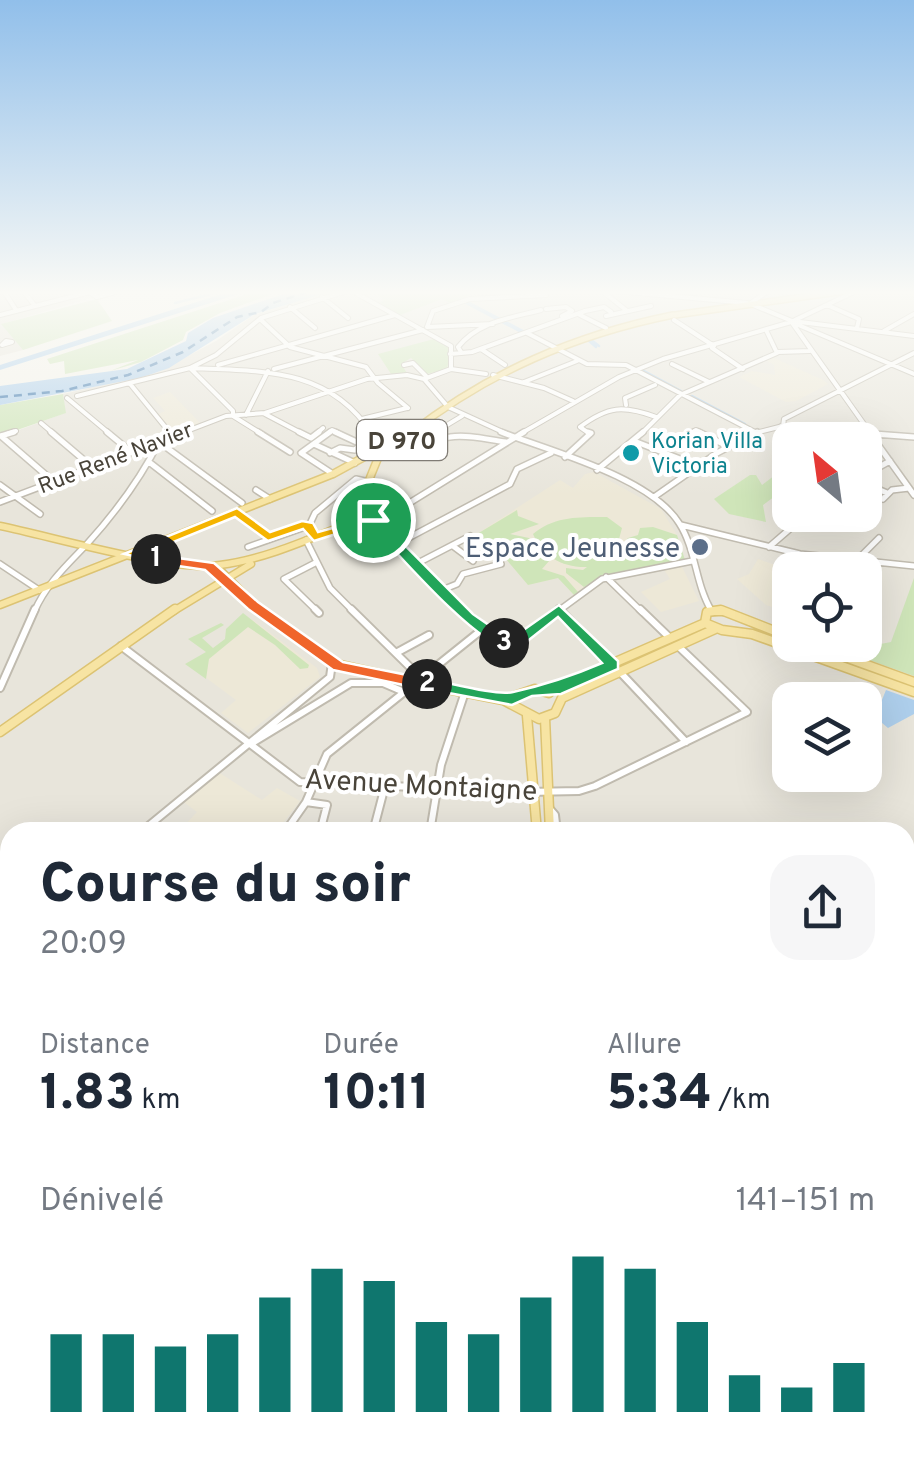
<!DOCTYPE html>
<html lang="fr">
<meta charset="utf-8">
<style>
:root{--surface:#fff;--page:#f6f6f7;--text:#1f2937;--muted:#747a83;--accent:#0f766e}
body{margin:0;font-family:Overpass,sans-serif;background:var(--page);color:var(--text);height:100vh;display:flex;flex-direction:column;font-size:38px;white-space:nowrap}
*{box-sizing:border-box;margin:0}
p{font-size:32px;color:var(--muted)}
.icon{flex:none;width:55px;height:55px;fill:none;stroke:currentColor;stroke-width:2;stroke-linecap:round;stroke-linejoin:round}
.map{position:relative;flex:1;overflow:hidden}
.details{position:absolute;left:0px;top:822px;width:915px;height:642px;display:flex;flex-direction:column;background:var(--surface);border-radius:30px 30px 0 0;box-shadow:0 10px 40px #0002}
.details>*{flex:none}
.needle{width:65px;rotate:331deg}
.buttons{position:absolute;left:772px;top:422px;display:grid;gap:20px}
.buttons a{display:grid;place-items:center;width:110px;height:110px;border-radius:20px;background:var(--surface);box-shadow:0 10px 40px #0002;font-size:50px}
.pin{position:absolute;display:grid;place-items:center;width:85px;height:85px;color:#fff;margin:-42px;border:5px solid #fff;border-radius:50%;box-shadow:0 2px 10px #0007}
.km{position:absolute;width:50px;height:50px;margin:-25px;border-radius:50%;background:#222;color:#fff;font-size:28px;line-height:50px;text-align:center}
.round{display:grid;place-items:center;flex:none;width:105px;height:105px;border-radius:30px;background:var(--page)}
.head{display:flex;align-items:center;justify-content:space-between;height:170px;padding:0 40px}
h1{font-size:55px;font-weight:800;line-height:75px}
.metrics{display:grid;grid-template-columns:repeat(3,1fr);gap:15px;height:170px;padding:10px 40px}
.metrics div{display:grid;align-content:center}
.metrics b{font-size:50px;font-weight:800}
.metrics small{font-size:28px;font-weight:400}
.metrics p{font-size:28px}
.chart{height:280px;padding:20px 40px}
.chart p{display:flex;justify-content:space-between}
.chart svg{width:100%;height:180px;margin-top:10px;stroke:var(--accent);stroke-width:6}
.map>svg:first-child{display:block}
</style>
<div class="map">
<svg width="914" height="1463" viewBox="0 0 914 1463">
<rect width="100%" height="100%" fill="#f5f3ec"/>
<path fill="#e8e5db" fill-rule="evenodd" d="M 0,291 L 115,291 L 2,324 L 23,350 L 0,356 Z
M 333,291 L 914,291 L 914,1032 L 905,1038 L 905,832 L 10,832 L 10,1337 L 0,1307 L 0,437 L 65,413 L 63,394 L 158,372 L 216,341 L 254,315 ZM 790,440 L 865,440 L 865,515 L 790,515 ZM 790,570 L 865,570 L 865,645 L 790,645 ZM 790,700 L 865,700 L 865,775 L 790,775 Z
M 10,1452 L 10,1455 L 141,1455 L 135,1463 L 1,1463 Z"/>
<path fill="#ede8d7" d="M 772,357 L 823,380 L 828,384 L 796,401 L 786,402 L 739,377 L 752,371 L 775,375 L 774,365 L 766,360 Z
M 170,392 L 174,396 L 200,423 L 173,433 L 156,415 L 165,411 L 153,398 Z
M 594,472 L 661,509 L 677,535 L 574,595 L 559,578 L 528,585 L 500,552 L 489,555 L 472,537 L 560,480 L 573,488 L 585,474 Z
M 758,559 L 790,570 L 790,609 L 784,611 L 766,605 L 737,579 L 749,574 Z
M 681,565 L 699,601 L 661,612 L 641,592 L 670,579 L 663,568 Z
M 253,620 L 317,668 L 320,677 L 248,733 L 221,713 L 236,700 L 190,666 Z
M 218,772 L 262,800 L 277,788 L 300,801 L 276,832 L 189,832 L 182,828 L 197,812 L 181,800 Z"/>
<path fill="#cfe5b9" d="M 257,291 L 281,291 L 220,313 L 186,332 L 183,340 L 141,362 L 110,371 L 138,360 L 65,374 L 64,361 L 50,364 L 47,359 Z
M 373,291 L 478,291 L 452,304 L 442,299 L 400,315 L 378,303 L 384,300 Z
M 97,299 L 112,321 L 23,350 L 1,324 Z
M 434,339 L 451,348 L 447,369 L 427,374 L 411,358 L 401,364 L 409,376 L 393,377 L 378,354 Z
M 63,394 L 66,413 L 0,436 L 0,405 Z
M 783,469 L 790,473 L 790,485 L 763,505 L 766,522 L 729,514 L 714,499 L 750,475 L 756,475 L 762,485 Z
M 517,510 L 518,516 L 539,524 L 510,534 L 529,538 L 550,560 L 542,569 L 564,576 L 578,592 L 574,595 L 558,578 L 528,585 L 500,552 L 489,555 L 472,537 Z
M 607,517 L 622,528 L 615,554 L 628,538 L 638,535 L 640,528 L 653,527 L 677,535 L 685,560 L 603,576 L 584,587 L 566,573 L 566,568 L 583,570 L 587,567 C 563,568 542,556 533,534 C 554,516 580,517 607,517 Z
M 914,578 L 914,676 L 844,651 L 891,642 Z
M 243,613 L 309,665 L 308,668 L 300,669 L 275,645 L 248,627 L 209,659 L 206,679 L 185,664 L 206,652 L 188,639 L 221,623 L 224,625 L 202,638 L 213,648 L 225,639 L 226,629 Z"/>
<path fill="#aecfec" d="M 231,291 L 248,291 L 0,370 L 0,365 Z
M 292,291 L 333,291 L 255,314 L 169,368 L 140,378 L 0,405 L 0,386 L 127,369 L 186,341 L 188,333 L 213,318 Z
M 886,690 L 914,700 L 914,714 L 888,728 L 875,717 Z"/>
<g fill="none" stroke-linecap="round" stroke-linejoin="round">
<path stroke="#aecfec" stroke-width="2.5" d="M 175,303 L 223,291
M 590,339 L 599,346
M 588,340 L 596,347
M 644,371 L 681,391
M 692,396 L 745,424"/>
<path stroke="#aecfec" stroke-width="4" d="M 466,302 L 523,332"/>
<path stroke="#3a76ae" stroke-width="2.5" stroke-dasharray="8 6" stroke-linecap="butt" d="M 0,397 L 62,391 L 128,375 L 183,352 L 237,317 L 261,312 L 273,303 L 310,291"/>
<defs>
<path id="minor-far4" d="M 352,291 L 451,346 L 451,369
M 602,291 L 626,310
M 616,291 L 747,303
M 90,292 L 97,297 L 119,291
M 5,293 L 16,310
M 25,293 L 35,306
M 322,297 L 348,318
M 751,303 L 768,291
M 753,305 L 792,321 L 914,336
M 827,305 L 859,319 L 857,328
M 290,307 L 315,328
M 546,309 L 566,307 L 572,311 L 562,316
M 0,315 L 90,292
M 580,315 L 606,328
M 606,316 L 651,306
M 260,319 L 290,347 L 366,367 L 378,383 L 408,408
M 674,320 L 714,346
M 795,320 L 856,291
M 493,324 L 427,327 L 433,311 L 470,299 L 546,295
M 793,324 L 871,434
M 796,324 L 914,374
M 884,331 L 914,314
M 527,333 L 587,364 L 626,365 L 755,432
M 6,341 L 12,342 L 2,345 Z
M 712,348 L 743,369
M 481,349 L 505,365
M 461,352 L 458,347 C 479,321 511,318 541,310
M 778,352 L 810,351
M 450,354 L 472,352 L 585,311 L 604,307 L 611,312
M 672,364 L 709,382
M 218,365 L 395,315
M 404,365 L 413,363 L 426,376
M 190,368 C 261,371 329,367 372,434
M 190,368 L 233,411 L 233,416 L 262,434
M 274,369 L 423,330
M 493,375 L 544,388 L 573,401
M 424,379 L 448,407 L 507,434
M 424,379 L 451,369 L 486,374
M 524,382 L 577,361
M 131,385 L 171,434
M 77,396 L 190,368 L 216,355 L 261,318 L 347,291
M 67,398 L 110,434
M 626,405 L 625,398 L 655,385
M 265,414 L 303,434
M 246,415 L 268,371
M 362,419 L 407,408
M 41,423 L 54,434
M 781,426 L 878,434
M 7,434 L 16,431
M 179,434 L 226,416 L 265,413 L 367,379 L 407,375 L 424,379
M 316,434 L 323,428
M 327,434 L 332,430 L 340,434
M 432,434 L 462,416
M 520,434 L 619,377 L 663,359 L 791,322
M 590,434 L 580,427 C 608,406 623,405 656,417
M 641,434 L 680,395 L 777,353 L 767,332
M 690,434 L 696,430 L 704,434
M 751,434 L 783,426 L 784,419 L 914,353"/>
<path id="minor-far3" d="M 51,432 L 91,466
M 107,432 L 130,451
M 169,432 L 172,435
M 258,432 L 290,452
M 299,432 L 311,438 L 319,432
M 330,432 L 301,453 L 333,474
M 370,432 C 388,460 424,440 450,437 C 468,434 489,440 506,442
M 501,432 C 550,451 650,477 679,523 C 696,549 695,583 711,610
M 699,432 L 729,447
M 848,432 L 914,437
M 869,432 L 914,495
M 1,436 L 53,481
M 1,436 L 14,432
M 421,441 L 437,432
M 634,441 L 698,466
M 159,442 L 242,503
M 316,445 L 355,463
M 662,452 L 694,432
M 330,453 L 340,448 L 355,450 L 361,444 L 335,432
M 565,457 L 591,433 L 588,432
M 149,462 L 212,511
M 597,470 L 643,432
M 865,475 L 890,461
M 0,485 L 40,514
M 873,487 L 887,493
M 256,490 L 270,499
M 654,497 L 717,453 L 757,432
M 883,499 L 892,490 L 909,488
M 0,502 L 185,432
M 237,512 L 268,536
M 373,521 L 463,612
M 348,525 L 390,515 L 524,432
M 681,525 L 800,554 L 914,566
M 314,537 L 308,528 L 315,513 L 356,479 L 369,482
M 306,540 L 330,588 L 354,612
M 397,544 L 510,484 L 517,469 L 551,453
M 453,546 L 473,561
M 248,547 L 308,526
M 769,547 L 806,515
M 856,561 L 879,538
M 317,562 L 284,579 L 318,612
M 0,564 L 39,590
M 416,564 L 470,536
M 606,577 L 642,612
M 865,586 L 875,563
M 442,590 L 457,584 L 463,574 L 501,564
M 34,612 C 47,583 66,566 87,544 C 116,512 141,478 160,440
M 557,612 L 602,579 L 692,561"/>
<path id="minor-far2" d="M 315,609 L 319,613
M 351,609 L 419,676
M 460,609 L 509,646 L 560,609
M 559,609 L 613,665
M 640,609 L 670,638
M 865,611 L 870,619 L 865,623
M 121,646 L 300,782 L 527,792 L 579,791 L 595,786 L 747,712 L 678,646
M 396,653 L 429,635
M 620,672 L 686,742
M 0,688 L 35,609
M 254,742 L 351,683 L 383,683 L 404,692
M 306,802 L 327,805 L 320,832
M 549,808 L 555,815 L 557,832
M 141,832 L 330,677 L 332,663
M 285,832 L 306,802 L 327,754 L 484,628
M 373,832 L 385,786
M 430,832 L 441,765 L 465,692"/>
<path id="minor-far1" d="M 0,860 L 10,871
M 0,968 L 10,974
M 0,994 L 10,979
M 905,1050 L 914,1044"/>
<path id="minor" d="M 905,1115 L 914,1125
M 0,1124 L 10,1130
M 905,1225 L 914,1228
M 0,1354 L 10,1365
M 772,1455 L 772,1463
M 88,1463 L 95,1455
M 290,1463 L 295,1455"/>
<path id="major-far3" d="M 675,315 L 845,291
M 409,434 C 489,372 574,335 673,315"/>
<path id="major-far2" d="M 365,503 L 366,513 L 373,521
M 0,526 C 54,537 171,572 220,565 C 266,559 309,539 352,522 L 378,458 L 412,432
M 216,566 L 262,612
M 0,605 L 333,474 L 388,444
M 172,612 L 251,564
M 709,612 L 725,612"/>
<path id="major-far1" d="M 259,609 L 332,663 L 407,680
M 705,623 L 722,630 L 752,634 L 914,692
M 705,623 L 707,612 L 721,610 L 790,637
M 812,645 L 914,682
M 423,684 L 503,700 L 539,719 L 555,713 L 562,698 L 715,629
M 547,692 L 705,623
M 506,699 L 535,689 L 549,693
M 527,716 L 537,832
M 545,718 L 550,832
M 0,732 L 175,609"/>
<path id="major" d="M 488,1455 L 490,1463
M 500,1455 L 502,1463"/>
<path id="highway" d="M 905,1248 L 914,1256
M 910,1310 L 914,1332
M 905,1394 L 914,1357
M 905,1430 L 914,1411
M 878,1463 L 881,1455
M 891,1463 L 894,1455"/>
</defs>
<use href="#minor-far4" stroke="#c0bbaf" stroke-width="6"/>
<use href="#minor-far3" stroke="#c0bbaf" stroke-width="8"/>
<use href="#minor-far2" stroke="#c0bbaf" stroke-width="10"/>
<use href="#minor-far1" stroke="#c0bbaf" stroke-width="11"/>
<use href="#minor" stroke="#c0bbaf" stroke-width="14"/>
<use href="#major-far3" stroke="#dcc373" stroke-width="8"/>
<use href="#major-far2" stroke="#dcc373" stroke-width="9"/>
<use href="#major-far1" stroke="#dcc373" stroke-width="11"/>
<use href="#major" stroke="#dcc373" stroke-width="15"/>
<use href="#highway" stroke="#d3a849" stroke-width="18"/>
<use href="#minor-far4" stroke="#fff" stroke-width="4"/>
<use href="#minor-far3" stroke="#fff" stroke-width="5"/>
<use href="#minor-far2" stroke="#fff" stroke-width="6"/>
<use href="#minor-far1" stroke="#fff" stroke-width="8"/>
<use href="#minor" stroke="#fff" stroke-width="10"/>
<use href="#major-far3" stroke="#f7e4a3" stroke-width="5"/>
<use href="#major-far2" stroke="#f7e4a3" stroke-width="6"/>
<use href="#major-far1" stroke="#f7e4a3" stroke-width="8"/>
<use href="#major" stroke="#f7e4a3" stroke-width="11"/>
<use href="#highway" stroke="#f3d279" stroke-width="14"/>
<path stroke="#9a9a9a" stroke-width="4" stroke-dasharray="19 19" stroke-linecap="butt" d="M 0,1243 L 10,1238"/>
<defs>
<path id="major-bridge" d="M 407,680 L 423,684"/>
</defs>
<use href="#major-bridge" stroke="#dcc373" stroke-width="11" stroke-linecap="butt"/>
<use href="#major-bridge" stroke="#f7e4a3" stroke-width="8"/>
</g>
<linearGradient id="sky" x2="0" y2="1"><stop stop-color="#91bfea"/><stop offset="0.59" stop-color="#fafaf6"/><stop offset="1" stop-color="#fafaf6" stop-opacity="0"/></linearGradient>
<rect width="914" height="496" fill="url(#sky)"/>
<path fill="#f5b400" stroke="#fff" stroke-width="2.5" d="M 237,508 L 270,532 L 302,521 L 313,523 L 318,532 L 373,517 L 380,520 L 314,541 L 303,529 L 268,541 L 235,517 L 146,553 L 161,556 L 161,562 L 124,554 Z"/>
<path fill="#f0652b" stroke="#fff" stroke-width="2.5" d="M 156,555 L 214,563 L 258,602 L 343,662 L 427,679 L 435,684 L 427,690 L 333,670 L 248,609 L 205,570 L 151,562 L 151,556 Z"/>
<path fill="#22a559" stroke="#fff" stroke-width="2.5" d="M 559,605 L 618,661 L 618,669 L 561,694 L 532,696 L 512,705 L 422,688 L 419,684 L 427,679 C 447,682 495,696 513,692 C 544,685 572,676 602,663 L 558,617 L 520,647 L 498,647 L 498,639 L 512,638 Z"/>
<path fill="#22a559" stroke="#fff" stroke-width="2.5" d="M 369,518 L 378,518 L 473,614 L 509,639 L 509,647 C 480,650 392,547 369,523 Z"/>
<circle fill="#0f9aa8" stroke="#fff" stroke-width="4" cx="631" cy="453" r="10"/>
<circle fill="#5c6f8a" stroke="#fff" stroke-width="4" cx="700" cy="547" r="10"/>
<g text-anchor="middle" stroke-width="8" stroke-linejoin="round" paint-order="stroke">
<g font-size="22" fill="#0d838f" stroke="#fff" text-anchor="start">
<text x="651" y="448">Korian Villa<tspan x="651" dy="25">Victoria</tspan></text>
</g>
<g font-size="22" fill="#49443a" stroke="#fff">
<text transform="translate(115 457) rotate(-21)" y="8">Rue René Navier</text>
</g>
<rect fill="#fff" stroke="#807c75" stroke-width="2.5" x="357" y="420" width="90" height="40" rx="8"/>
<g font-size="25" font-weight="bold" fill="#49443a">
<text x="402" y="449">D 970</text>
</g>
<g font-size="28" fill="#4e5e75" stroke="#fff" text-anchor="end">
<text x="680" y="557">Espace Jeunesse</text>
</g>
<g font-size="28" fill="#49443a" stroke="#fff">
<text transform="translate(421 784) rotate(3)" y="10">Avenue Montaigne</text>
</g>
</g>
</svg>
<div class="buttons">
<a><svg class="needle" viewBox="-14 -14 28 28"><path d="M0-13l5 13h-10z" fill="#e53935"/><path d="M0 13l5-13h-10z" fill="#747a83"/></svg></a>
<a><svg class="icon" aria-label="locate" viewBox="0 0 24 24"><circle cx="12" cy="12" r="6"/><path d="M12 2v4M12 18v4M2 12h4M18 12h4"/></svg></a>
<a><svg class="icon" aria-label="layers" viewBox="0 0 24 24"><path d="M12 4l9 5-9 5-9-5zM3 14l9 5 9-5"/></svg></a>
</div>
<div class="pin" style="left:373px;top:520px;background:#1e9e55"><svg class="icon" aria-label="arrive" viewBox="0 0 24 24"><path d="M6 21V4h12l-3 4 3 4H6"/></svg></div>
<b class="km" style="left:156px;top:559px">1</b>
<b class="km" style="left:427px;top:684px">2</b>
<b class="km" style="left:504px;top:643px">3</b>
<section class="details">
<div class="head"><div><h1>Course du soir</h1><p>20:09</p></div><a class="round"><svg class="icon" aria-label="share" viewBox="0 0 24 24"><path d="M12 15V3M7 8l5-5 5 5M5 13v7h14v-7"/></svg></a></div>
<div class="metrics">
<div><p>Distance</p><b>1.83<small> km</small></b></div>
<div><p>Durée</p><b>10:11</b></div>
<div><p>Allure</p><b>5:34<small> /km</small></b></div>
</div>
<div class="chart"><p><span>Dénivelé</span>141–151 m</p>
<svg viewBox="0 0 160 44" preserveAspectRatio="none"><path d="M5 44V25M15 44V25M25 44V28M35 44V25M45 44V16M55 44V9M65 44V12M75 44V22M85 44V25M95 44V16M105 44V6M115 44V9M125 44V22M135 44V35M145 44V38M155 44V32"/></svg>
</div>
</section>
</div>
